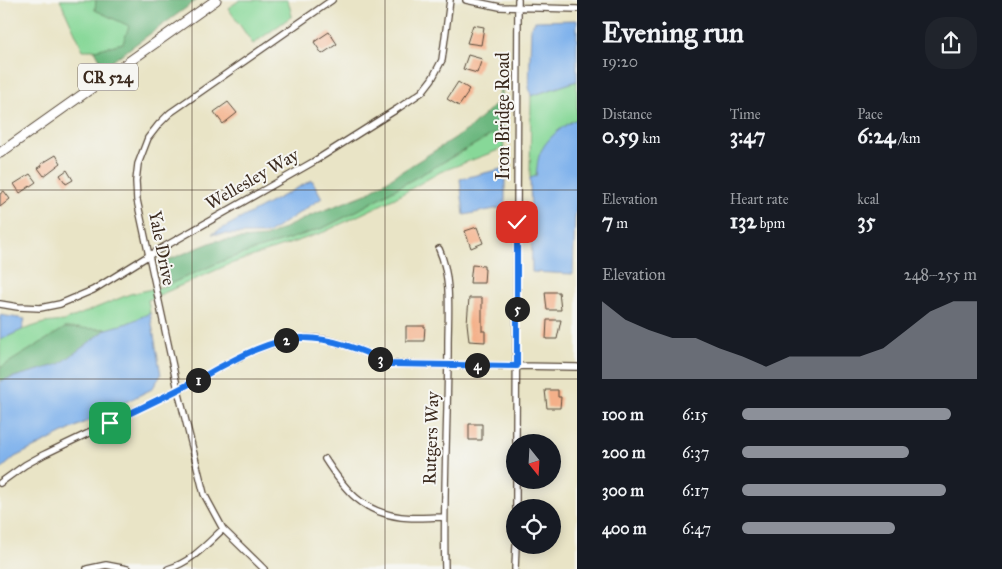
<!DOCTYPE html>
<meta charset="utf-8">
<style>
:root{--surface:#171b24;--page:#20242c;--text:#f1f3f6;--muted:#9ea1a6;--accent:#8c9099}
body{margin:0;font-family:"IM FELL Great Primer",serif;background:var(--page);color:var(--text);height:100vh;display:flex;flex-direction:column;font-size:19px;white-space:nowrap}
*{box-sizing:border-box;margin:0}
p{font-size:16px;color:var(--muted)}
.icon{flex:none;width:28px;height:28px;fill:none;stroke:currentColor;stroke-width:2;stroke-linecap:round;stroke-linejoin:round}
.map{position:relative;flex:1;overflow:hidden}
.side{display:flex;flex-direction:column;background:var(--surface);width:425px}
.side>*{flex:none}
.needle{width:32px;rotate:162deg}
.buttons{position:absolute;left:506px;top:434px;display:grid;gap:10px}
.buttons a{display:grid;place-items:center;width:55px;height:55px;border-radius:50%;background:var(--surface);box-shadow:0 2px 12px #0003;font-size:25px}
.pin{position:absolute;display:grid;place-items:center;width:42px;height:42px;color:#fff;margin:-21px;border-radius:10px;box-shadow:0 2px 8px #0006}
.km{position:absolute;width:25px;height:25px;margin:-12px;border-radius:50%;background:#222;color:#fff;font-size:14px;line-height:25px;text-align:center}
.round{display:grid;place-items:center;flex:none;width:52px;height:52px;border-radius:20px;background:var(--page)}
.headline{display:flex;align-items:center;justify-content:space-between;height:85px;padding:0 25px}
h1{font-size:28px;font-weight:700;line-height:38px}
.metrics{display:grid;grid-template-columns:repeat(3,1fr);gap:8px;height:85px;padding:5px 25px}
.metrics div{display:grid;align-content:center}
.metrics b{font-size:21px;font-weight:700}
.metrics small{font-size:14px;font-weight:400}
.metrics p{font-size:14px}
.chart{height:140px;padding:10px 25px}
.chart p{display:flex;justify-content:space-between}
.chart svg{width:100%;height:90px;margin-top:5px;fill:var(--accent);opacity:.7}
ul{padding:0 25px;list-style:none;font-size:16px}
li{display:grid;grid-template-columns:80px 60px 1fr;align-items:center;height:38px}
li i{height:12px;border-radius:6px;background:var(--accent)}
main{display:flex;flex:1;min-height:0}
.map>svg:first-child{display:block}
</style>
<main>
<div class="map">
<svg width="577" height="569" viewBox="0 0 577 569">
<rect width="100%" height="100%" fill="#f6f6f2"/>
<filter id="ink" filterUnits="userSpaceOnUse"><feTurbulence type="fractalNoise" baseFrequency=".02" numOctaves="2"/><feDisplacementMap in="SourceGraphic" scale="10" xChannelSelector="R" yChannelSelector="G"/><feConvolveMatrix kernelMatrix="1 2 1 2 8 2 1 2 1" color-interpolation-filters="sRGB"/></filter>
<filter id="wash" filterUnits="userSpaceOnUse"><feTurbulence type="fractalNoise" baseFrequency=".0096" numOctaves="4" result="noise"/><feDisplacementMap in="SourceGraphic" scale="20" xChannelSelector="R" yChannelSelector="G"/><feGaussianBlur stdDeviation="1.12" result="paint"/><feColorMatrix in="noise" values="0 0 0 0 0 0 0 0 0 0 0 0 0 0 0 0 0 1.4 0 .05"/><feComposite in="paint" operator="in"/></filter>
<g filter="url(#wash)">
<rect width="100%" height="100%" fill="#e9e4c6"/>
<path fill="#87d898" stroke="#61815b" d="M 60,0 L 96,0 L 95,10 L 130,26 L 123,43 L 95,50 L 83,50 Z
M 240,0 L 288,0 L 292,16 L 253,44 L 228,8 Z
M 577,81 L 577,119 L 569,123 L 540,154 L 536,176 L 530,178 L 531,96 Z
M 502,129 L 504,148 L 440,172 L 395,198 L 324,232 L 230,264 L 148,300 L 150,313 L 128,323 L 107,329 L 65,328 L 0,368 L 0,340 L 22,330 L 44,323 L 64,321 L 130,294 L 165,286 L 227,259 L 323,228 L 351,214 Z"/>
<path fill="#6db880" stroke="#54714f" d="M 96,0 L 197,0 L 104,67 L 95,50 L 123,43 L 129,26 L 95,10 Z
M 502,82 L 502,129 L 351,214 L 323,228 L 227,259 L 165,286 L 163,262 L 215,241 L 266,237 L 312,215 L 366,194 L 469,129 L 497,103 Z
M 65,328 L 107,329 L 60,364 L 0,381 L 0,368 Z"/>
<path fill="#80b2ec" stroke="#5e6e85" d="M 577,20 L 577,81 L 531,96 L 529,87 L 531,27 L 535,21 Z
M 577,119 L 577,205 L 575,218 L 573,274 L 532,272 L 530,178 L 536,176 C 537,169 537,162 539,156 C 544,140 563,125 577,119 Z
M 505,168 L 505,207 L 464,215 L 460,179 Z
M 312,180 L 322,198 L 267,234 L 212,234 Z
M 150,313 L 161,375 L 152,389 L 15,457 L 0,470 L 0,381 L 60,364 L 107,329 L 128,323 Z
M 0,315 L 25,319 L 22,330 L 0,340 Z"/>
<g id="blocks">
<path fill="#f4b089" d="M 473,25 L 484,27 L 481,45 L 467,43 Z
M 329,32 L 337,44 L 322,54 L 314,42 Z
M 468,55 L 482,59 L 477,73 L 463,69 Z
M 458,82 L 469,89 L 467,92 L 468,93 L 459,106 L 447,99 Z
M 228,102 L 237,113 L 223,124 L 214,112 Z
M 56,155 L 61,163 L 44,176 L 38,168 L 42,166 L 41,164 Z
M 67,170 L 73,180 L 66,184 L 60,175 Z
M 30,174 L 36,182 L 20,193 L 14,184 Z
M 4,191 L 10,199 L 0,207 L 0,194 Z
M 477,227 L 483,243 L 471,248 L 465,231 Z
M 472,265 L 484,266 L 484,269 L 485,269 L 484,283 L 470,283 Z
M 545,292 L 559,292 L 561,310 L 547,310 Z
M 469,298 L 482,298 L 482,331 L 485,331 L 485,342 L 469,341 L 467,323 Z
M 547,320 L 561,320 L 557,339 L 546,339 Z
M 406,326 L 425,326 L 424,341 L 406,341 Z
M 545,390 L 558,390 L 558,397 L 561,397 L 560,408 L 547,408 Z
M 469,424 L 482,424 L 482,440 L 469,440 Z"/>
</g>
</g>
<g filter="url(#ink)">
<use href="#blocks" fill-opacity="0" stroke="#554637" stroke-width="1"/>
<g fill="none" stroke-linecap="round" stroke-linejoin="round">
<defs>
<path id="street" d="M 466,0 L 500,7 L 577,9
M 439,249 C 452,278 448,313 448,344 C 448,419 443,494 445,569
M 0,304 L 18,307 L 40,308 L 60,304 L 93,290 L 148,256 L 313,162 L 397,109 L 422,92 L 432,79 L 442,60 L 450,0
M 516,442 L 518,0
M 325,459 C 345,490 362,512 401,517 C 415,519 430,517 444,517
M 0,483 L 25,465 L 43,455 C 88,433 134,412 179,389 C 218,370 257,342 301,338 C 328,335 366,352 391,364 L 577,367
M 516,508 L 516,480
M 87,569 L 106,565 L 127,569
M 168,569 C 191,562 206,545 223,529
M 264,569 L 223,529 L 204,494 L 178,390 L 137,200 L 136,181 L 138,164 L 148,138 L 159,124 L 170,113 L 332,0
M 515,569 L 516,545"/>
<path id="primary" d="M 0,153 L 216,0"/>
</defs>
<use href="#street" stroke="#554637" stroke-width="8"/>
<use href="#primary" stroke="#554637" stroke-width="11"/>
<use href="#street" stroke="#fff" stroke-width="5.5"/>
<use href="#primary" stroke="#fff" stroke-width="9"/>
</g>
</g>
<g fill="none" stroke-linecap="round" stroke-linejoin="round" filter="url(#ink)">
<defs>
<path id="route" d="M 110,423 C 136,410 163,398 189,384 C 220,368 268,337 304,338 C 333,338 365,351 391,364 L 517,366 L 517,222"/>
</defs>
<use href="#route" stroke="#fff" stroke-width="10"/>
<use href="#route" stroke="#1a73e8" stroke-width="6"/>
</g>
<path fill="none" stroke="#3b2a1e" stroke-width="1" stroke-opacity="0.55" d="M 192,0 L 192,569M 385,0 L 385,569M 0,190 L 577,190M 0,379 L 577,379"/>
<g text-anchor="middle" stroke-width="4" stroke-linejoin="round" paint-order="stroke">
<rect fill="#f6f6f2" stroke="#73675e" stroke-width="1" x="78" y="63.5" width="60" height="27" rx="4"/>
<g font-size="16" font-weight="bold" fill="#3b2a1e">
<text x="108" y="83">CR 524</text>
</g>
<g font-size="18" fill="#3b2a1e" stroke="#f6f6f2">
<text transform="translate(503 116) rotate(-90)" y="6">Iron Bridge Road</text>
<text transform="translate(252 179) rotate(-30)" y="6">Wellesley Way</text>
<text transform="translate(162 248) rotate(79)" y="6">Yale Drive</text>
<text transform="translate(431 438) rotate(-88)" y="6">Rutgers Way</text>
</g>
</g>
</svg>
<div class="buttons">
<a><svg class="needle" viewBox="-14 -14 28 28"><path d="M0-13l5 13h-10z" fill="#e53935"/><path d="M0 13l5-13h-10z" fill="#9ea1a6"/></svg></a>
<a><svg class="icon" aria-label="locate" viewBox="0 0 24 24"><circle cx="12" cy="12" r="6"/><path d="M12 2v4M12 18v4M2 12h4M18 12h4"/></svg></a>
</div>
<div class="pin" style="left:110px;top:423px;background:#1e9e55"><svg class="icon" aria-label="arrive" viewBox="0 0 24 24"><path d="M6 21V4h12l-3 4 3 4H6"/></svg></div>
<div class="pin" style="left:517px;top:222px;background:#d93025"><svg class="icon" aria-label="check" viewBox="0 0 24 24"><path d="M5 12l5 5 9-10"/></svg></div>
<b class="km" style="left:198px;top:380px">1</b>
<b class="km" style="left:286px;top:340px">2</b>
<b class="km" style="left:380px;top:359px">3</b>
<b class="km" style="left:477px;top:365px">4</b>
<b class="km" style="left:517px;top:309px">5</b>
</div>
<section class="side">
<div class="headline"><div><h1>Evening run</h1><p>19:20</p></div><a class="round"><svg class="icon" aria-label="share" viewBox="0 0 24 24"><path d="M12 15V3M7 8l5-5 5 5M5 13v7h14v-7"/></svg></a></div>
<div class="metrics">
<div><p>Distance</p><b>0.59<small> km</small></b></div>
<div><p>Time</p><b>3:47</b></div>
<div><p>Pace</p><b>6:24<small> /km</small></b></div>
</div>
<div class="metrics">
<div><p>Elevation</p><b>7<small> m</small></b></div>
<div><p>Heart rate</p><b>132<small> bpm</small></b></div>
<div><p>kcal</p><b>35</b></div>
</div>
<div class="chart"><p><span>Elevation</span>248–255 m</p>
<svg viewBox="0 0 160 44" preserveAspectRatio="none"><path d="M0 44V6L10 15L20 20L30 24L40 24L50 29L60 33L70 38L80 33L90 33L100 33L110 33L120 29L130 20L140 11L150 6L160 6V44z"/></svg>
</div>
<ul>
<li><b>100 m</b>6:15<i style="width:89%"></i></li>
<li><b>200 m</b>6:37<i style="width:71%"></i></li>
<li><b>300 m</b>6:17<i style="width:87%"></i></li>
<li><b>400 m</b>6:47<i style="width:65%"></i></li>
</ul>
</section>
</main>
